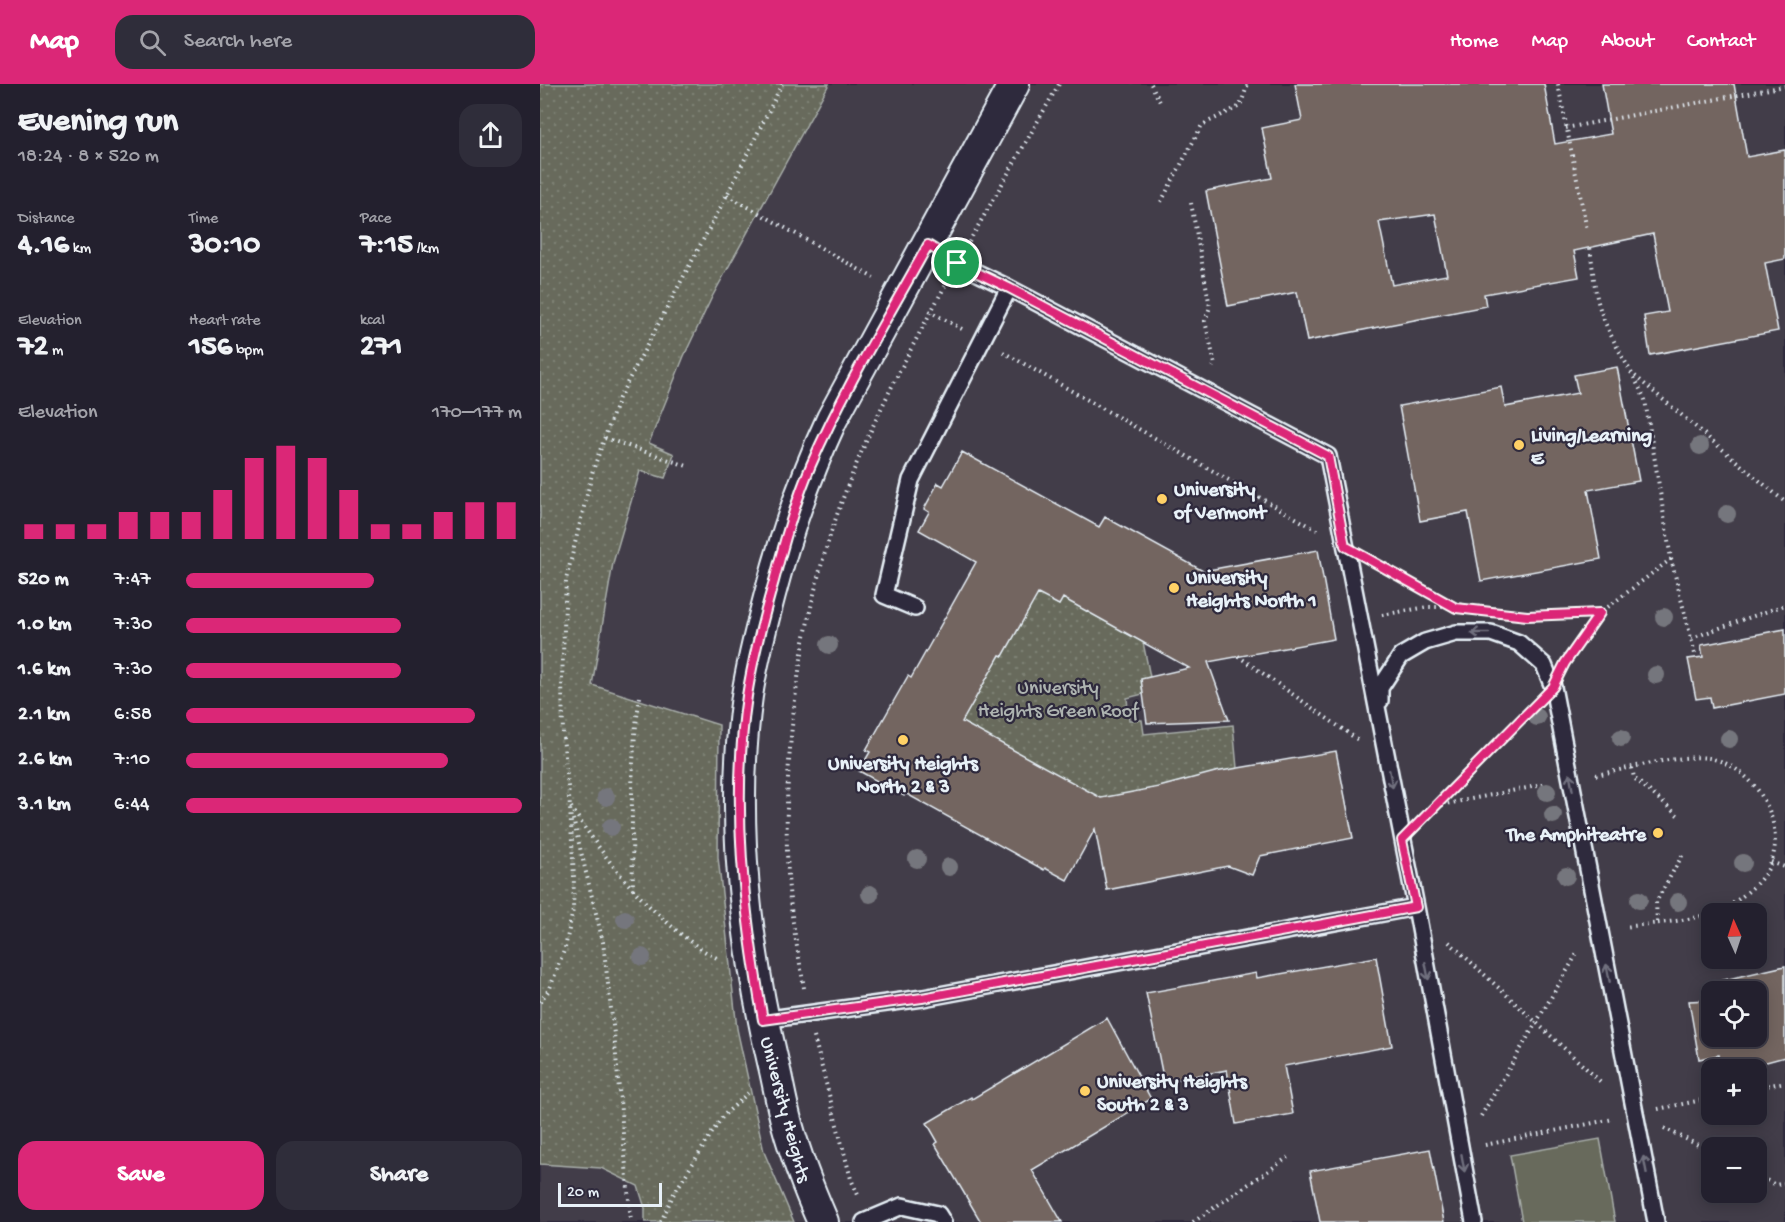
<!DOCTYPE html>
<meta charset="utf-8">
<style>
:root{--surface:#23202e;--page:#2f2d3a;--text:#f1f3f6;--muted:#a3a3aa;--line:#403e4a;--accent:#db2777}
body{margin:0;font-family:"Gochi Hand",sans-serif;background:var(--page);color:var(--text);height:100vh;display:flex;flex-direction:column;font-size:22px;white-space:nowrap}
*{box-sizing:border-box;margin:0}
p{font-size:20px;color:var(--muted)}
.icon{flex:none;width:33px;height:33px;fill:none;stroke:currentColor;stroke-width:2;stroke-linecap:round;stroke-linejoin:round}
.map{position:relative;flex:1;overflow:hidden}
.panel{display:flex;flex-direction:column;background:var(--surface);width:540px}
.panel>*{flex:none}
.needle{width:39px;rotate:357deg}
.fabs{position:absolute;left:1161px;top:819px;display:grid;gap:12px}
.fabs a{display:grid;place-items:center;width:66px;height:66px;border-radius:12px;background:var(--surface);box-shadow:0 3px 15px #0003,0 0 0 2px var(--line);font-size:30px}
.scale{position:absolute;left:18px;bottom:15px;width:104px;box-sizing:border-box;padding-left:6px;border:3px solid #e8f1f8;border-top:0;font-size:16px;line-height:21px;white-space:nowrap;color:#e8f1f8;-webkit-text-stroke:4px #2f2a3d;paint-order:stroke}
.pin{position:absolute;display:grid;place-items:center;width:51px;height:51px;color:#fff;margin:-26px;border:3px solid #fff;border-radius:50%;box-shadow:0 2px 6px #0007}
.round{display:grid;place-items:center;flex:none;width:63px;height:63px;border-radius:18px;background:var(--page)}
.headline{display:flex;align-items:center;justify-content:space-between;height:102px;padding:0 18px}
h1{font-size:33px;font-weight:800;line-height:45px}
.stats{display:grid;grid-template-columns:repeat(3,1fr);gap:9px;height:102px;padding:6px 18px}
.stats div{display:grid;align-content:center}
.stats b{font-size:30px;font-weight:800}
.stats small{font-size:16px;font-weight:400}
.stats p{font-size:16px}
.chart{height:168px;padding:12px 18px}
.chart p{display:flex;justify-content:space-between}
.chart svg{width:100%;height:108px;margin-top:6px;stroke:var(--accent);stroke-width:6}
.button{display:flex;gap:12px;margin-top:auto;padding:12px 18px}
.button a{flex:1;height:69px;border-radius:18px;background:var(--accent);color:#fff;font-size:24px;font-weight:800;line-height:69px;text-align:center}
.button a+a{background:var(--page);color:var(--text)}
ul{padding:0 18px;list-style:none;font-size:20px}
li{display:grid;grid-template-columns:96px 72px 1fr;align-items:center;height:45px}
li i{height:15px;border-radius:8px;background:var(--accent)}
header{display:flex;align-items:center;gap:36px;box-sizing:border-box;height:84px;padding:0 30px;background:var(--accent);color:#fff}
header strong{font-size:28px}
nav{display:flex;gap:33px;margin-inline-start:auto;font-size:21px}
.search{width:420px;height:54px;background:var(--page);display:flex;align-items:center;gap:15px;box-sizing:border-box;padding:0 21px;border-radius:18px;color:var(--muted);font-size:22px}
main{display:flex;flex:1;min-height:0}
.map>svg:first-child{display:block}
</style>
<header>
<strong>Map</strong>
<div class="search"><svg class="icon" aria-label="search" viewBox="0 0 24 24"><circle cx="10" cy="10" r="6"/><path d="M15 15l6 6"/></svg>Search here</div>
<nav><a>Home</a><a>Map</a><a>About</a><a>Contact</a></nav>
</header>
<main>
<section class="panel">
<div class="headline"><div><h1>Evening run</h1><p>18:24 · 8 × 520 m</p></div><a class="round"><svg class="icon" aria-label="share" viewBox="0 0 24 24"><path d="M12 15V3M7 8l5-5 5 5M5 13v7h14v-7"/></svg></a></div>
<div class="stats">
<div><p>Distance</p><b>4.16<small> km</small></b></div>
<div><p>Time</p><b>30:10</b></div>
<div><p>Pace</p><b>7:15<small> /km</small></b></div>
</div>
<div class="stats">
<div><p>Elevation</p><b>72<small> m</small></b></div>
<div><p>Heart rate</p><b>156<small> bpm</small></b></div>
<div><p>kcal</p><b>271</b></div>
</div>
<div class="chart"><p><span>Elevation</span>170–177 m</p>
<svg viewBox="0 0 160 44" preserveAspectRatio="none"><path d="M5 44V38M15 44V38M25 44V38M35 44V33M45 44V33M55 44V33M65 44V24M75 44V11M85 44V6M95 44V11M105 44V24M115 44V38M125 44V38M135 44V33M145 44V29M155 44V29"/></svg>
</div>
<ul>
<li><b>520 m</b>7:47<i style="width:56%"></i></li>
<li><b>1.0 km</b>7:30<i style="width:64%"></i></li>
<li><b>1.6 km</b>7:30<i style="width:64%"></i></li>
<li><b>2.1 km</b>6:58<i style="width:86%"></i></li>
<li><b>2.6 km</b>7:10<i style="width:78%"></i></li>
<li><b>3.1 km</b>6:44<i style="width:100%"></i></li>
</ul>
<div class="button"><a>Save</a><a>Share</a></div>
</section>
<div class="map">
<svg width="1245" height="1138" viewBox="0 0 1245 1138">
<defs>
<pattern id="green-dots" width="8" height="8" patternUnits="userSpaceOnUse" patternTransform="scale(1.5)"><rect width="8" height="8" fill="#676a5b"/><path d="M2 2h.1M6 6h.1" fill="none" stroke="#7d8073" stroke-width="1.8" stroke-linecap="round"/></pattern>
</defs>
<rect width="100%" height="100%" fill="#2f2a3d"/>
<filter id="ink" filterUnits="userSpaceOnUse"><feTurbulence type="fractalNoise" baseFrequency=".0167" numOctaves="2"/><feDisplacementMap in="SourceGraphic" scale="12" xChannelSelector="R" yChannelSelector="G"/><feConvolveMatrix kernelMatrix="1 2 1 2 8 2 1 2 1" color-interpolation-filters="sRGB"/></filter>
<g filter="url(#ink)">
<path fill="#433c48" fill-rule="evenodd" d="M 0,0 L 1245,0 L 1245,1138 L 0,1138 ZM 1172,830 L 1216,830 L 1216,874 L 1172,874 ZM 1172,908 L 1216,908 L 1216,952 L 1172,952 ZM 1172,986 L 1216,986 L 1216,1030 L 1172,1030 ZM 1172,1064 L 1216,1064 L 1216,1108 L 1172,1108 Z"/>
<path fill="url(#green-dots)" stroke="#a8aeaa" stroke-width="1.5" d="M 0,0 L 289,0 L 172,213 L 144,272 L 109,359 L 134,370 L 125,394 L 100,387 L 73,479 L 52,601 L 179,641 L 178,773 L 197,945 L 224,1068 L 254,1138 L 105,1138 L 105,1124 L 98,1102 L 61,1084 L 0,1080 Z
M 494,507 L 519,521 L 523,514 L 603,558 L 610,593 L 601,595 L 603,610 L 587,614 L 589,636 L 602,636 L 604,650 L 693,641 L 697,684 L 677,693 L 550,717 L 409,660 L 460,571 L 463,572 L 477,547 Z"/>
<path fill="#676a5b" stroke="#a8aeaa" stroke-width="1.5" d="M 1060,1055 L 1075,1138 L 982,1138 L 970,1071 Z"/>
<path fill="#736561" stroke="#e8f1f8" stroke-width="1.5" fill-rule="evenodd" d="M 755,0 L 1004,0 L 1015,60 L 1071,50 L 1062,0 L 1194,0 L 1207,73 L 1245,66 L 1245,175 L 1225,179 L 1238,247 L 1110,271 L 1104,232 L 1128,228 L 1113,150 L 1034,167 L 1039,193 L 944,210 L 946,222 L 767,257 L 757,208 L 688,222 L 666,107 L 732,94 L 722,44 L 762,36 ZM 895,130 L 907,191 L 852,201 L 839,138 Z
M 1077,283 L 1099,397 L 1048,406 L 1061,475 L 941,497 L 928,428 L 880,437 L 859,322 L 961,303 L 965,323 L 1038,309 L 1034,291 Z
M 422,368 L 559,443 L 565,433 L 663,487 L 778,466 L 794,555 L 668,578 L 689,636 L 607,639 L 601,595 L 649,584 L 523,514 L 519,521 L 498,510 L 463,572 L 460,571 L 422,638 L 561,714 L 619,703 L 675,688 L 796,667 L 813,754 L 720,772 L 712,791 L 688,782 L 567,806 L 555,745 L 527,796 L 505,784 L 504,786 L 365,709 L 364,712 L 319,687 L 330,668 L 326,666 L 348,627 L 368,592 L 371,594 L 436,478 L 379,446 L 389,428 L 384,425 L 398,399 L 403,402 Z
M 1245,545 L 1245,610 L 1172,624 L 1170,613 L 1156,615 L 1148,575 L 1163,573 L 1161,561 Z
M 836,873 L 852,962 L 744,982 L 753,1030 L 696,1040 L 687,986 L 624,998 L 606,909 L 716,889 L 717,894 Z
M 1245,882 L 1245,973 L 1197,986 L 1181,986 L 1179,971 L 1159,975 L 1149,917 L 1169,916 L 1166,900 ZM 1172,908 L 1216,908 L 1216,952 L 1172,952 Z
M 567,934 L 611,1015 L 492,1086 L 522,1138 L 441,1138 L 395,1060 L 398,1058 L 387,1039 L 431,1013 L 432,1015 Z
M 890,1065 L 904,1138 L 780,1138 L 770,1087 Z"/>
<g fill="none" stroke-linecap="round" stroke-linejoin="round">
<defs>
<path id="lane" d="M 388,161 L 417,179 L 469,204 L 788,372 L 876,823 L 934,1138
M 375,524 L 344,511 L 371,396 L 469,204
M 840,617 L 840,604 L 861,572 L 885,558 L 916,549 L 951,549 L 979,559 L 1004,581 L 1013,603 L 1116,1138
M 223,936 L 383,914 L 876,823
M 324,1138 L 362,1122 L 398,1130 L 403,1138"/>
<path id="street" d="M 283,1138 C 269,1106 256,1073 247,1040 C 241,1019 238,998 233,978 C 205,859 190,734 207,612 C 212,578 221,544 230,510 C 246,449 265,393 292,335 L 474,0"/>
</defs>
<use href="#lane" stroke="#e8f1f8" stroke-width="20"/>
<use href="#street" stroke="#e8f1f8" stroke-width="34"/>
<path stroke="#e8f1f8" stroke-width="4" stroke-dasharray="1.5 4.5" stroke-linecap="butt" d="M 611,0 L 620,18
M 1018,0 L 1047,146
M 1026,44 L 1245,2
M 187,111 L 334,194
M 621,118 L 662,41 L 700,22 L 708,0
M 651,119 L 670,223 L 665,237 L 675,280 L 673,283
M 429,158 L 519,0
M 389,227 L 422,245
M 463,268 L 777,446
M 1095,292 L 1245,418
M 65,354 L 150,383
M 1131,475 L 1156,574
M 833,477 L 916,524
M 842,531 L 887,523 L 906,523
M 983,532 L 1060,529
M 1151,554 L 1245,521
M 698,572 L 818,656
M 1028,575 L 1060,529 L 1131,475 L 1105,316 C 1092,286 1072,259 1061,228 C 1054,208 1053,184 1050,163
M 1092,684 L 1094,694 L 1141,734
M 1056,691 C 1087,685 1139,670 1169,674 C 1213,682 1245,734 1232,776 C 1227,792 1210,807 1196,817 C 1166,838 1120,838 1085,843
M 896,722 L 1007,700
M 31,723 C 60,767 89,806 129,840 C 144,853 161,867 179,875
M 884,734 L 993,625
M 33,735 L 63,858 L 74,950 L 91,1138
M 1231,778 L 1245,783
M 93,806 C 92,742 89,677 100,613
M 1117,838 L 1116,818 L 1143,770
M 909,858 L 1063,1000
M 264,904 C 259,872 252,839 249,806 C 240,689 258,541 297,431 C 324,352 365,275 405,202
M 0,918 L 10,904 L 25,864 L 33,826 L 34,793 L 30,723 L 23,652 L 22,595 L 26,496 L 53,386 L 79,314 L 187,111 L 242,0
M 274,953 L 311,1095 L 319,1113
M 1216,1004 L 1245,998
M 1118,1025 L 1172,1014
M 941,1032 L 1038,868
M 1124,1044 L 1172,1068
M 945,1061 L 1073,1035
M 1216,1091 L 1236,1101 L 1245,1099
M 121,1138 L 133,1111 L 182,1033 L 208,1009
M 653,1138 L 750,1072"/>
<use href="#lane" stroke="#2f2a3d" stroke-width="15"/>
<use href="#street" stroke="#2f2a3d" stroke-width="30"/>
</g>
<g fill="#75767d">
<circle cx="1160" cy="362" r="9"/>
<circle cx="1187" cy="430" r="9"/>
<circle cx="1124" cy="533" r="9"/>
<circle cx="289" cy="561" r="9"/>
<circle cx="1116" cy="591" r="9"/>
<circle cx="997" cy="633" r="9"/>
<circle cx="1081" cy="654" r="9"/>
<circle cx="1189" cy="655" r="9"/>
<circle cx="1007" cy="708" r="9"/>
<circle cx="66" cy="713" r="9"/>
<circle cx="1013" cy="731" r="9"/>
<circle cx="71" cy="743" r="9"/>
<circle cx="377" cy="775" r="9"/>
<circle cx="1203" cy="779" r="9"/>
<circle cx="409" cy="783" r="9"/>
<circle cx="1026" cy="792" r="9"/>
<circle cx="330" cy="810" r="9"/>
<circle cx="1099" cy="816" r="9"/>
<circle cx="1138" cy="818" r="9"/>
<circle cx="85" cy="835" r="9"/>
<circle cx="102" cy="873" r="9"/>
</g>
<defs><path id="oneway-shaft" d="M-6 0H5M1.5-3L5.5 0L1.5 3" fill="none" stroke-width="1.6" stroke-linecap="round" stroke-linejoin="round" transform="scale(1.5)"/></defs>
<g stroke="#70707e">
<use href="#oneway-shaft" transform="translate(940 549) rotate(180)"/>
<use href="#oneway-shaft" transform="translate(851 695) rotate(79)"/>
<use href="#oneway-shaft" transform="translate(1031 698) rotate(-101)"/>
<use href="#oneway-shaft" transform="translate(887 887) rotate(79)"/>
<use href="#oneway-shaft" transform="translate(1068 889) rotate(-101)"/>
<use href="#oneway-shaft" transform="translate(923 1079) rotate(80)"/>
<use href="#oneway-shaft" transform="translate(1105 1081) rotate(-101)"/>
</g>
</g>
<g fill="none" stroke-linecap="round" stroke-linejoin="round" filter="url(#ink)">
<defs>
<path id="route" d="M 388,161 L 417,179 L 469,204 L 788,372 L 805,462 L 916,524 L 987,532 L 1060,529 L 1025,579 L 1013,603 L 862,756 L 876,823 L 382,914 L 223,936 C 204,829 191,720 207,612 C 213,573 223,535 234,497 C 244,458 255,418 271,381 C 304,305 348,233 388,161 Z"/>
</defs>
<use href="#route" stroke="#fff" stroke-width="12"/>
<use href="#route" stroke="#db2777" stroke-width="8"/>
</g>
<g fill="#ffd166" stroke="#2f2a3d" stroke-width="2">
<circle cx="979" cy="361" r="6"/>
<circle cx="622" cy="415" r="6"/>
<circle cx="634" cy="504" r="6"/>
<circle cx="363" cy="656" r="6"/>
<circle cx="1118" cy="749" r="6"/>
<circle cx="545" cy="1007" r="6"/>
</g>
<g text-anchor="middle" stroke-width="4.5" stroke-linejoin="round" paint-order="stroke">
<g font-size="20" font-weight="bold" fill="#e8f1f8" stroke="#2f2a3d" text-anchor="start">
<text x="991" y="357">Living/Learning<tspan x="991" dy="23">E</tspan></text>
<text x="634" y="411">University<tspan x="634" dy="23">of Vermont</tspan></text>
<text x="646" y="499">University<tspan x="646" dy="23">Heights North 1</tspan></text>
<text x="363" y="685" text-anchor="middle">University Heights<tspan x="363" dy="23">North 2 &amp; 3</tspan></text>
<text x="1106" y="756" text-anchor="end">The Amphiteatre</text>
<text x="557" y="1003">University Heights<tspan x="557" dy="23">South 2 &amp; 3</tspan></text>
</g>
<g font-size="20" fill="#aeb4b1" stroke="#2f2a3d">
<text x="518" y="609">University<tspan x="518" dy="23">Heights Green Roof</tspan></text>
</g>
<g font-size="20" fill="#e8f1f8" stroke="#2f2a3d">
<text transform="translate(247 1025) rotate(75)" y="7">University Heights</text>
</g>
</g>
</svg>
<div class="fabs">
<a><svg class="needle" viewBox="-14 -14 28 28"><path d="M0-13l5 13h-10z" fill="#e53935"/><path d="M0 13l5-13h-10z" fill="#a3a3aa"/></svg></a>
<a><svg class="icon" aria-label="locate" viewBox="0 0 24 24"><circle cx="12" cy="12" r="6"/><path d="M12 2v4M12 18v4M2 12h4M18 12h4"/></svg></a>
<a>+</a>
<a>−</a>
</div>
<div class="scale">20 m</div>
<div class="pin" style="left:417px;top:179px;background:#1e9e55"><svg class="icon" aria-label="arrive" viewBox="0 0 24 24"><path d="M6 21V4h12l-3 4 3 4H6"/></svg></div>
</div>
</main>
